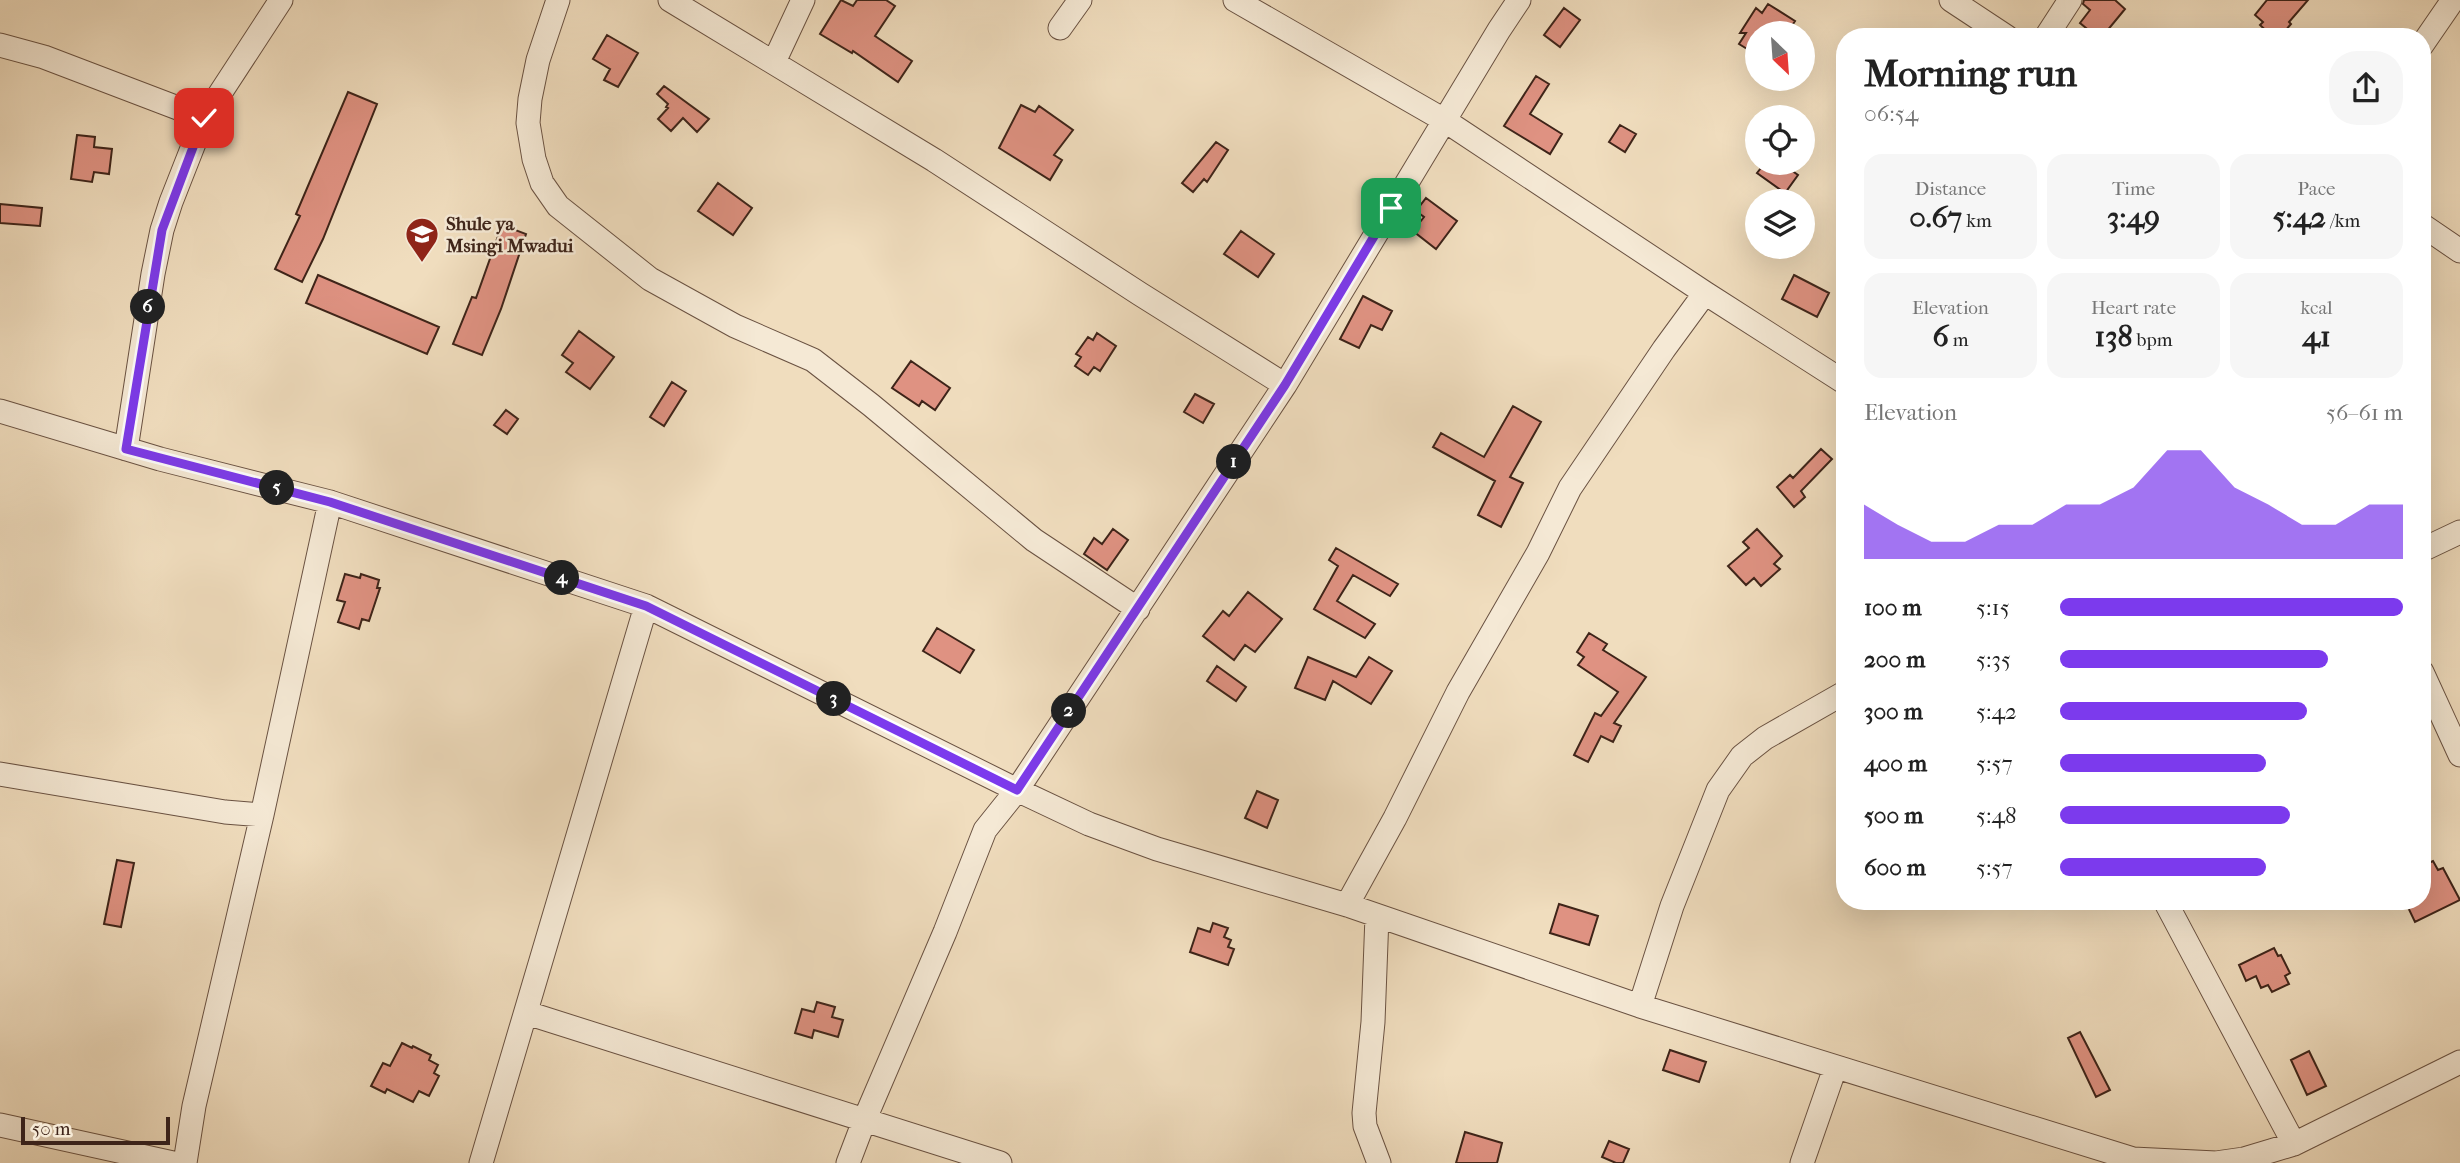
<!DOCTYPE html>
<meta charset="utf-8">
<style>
:root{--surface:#fff;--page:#f6f6f6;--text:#222;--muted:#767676;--accent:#7c3aed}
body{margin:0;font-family:"IM FELL French Canon",serif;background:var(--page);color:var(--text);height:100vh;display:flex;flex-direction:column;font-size:26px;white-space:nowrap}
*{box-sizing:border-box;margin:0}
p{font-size:23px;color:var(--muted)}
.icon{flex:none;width:38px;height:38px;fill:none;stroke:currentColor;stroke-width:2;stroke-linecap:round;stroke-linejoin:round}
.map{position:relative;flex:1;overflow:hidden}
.sheet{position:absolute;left:1836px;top:28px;width:595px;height:882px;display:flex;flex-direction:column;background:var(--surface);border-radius:28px;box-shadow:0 7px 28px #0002}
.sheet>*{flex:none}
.needle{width:46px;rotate:155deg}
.buttons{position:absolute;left:1745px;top:21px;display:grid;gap:14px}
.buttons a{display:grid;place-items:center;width:70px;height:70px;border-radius:50%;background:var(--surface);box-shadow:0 7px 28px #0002;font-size:35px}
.scale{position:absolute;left:21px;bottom:18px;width:149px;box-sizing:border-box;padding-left:7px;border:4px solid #3e2419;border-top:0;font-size:19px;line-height:24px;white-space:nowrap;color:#3e2419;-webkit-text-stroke:5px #f5e9d5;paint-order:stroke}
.pin{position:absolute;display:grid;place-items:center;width:60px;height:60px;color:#fff;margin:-30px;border-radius:14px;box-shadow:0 4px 10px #0006}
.km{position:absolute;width:35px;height:35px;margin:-18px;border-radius:50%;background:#222;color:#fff;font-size:19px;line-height:35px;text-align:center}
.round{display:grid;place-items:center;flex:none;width:74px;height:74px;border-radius:28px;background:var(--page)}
.head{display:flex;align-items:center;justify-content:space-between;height:119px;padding:0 28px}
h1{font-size:38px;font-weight:700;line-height:52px}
.metrics{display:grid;grid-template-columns:repeat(3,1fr);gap:10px;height:119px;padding:7px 28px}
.metrics div{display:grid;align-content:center;border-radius:18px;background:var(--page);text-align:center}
.metrics b{font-size:30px;font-weight:700}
.metrics small{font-size:19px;font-weight:400}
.metrics p{font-size:19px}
.chart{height:196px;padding:14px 28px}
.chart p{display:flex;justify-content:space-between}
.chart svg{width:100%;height:126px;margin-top:7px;fill:var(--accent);opacity:.7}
ul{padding:0 28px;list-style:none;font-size:23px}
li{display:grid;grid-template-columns:112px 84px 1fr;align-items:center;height:52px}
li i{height:18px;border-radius:9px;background:var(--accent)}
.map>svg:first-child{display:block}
</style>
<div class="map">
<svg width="2460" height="1163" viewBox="0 0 2460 1163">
<rect width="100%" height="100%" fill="#f0ddbe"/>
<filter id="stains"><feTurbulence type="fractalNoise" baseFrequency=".00286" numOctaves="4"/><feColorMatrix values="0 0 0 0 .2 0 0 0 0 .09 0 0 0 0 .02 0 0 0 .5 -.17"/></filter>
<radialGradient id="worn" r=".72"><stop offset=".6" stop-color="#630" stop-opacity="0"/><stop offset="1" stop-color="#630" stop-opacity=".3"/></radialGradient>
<path fill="#df9282" stroke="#3e2419" stroke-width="2" d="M 841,0 L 853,6 L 857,0 L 886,0 L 895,6 L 875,36 L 912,61 L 898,82 L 853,51 L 852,53 L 820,34 Z
M 2084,0 L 2115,0 L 2125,9 L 2102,37 L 2097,37 L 2080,23 L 2090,10 L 2083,4 Z
M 2267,0 L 2308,0 L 2289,22 L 2291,24 L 2280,37 L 2273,37 L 2260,25 L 2263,22 L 2255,15 Z
M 1768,4 L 1795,21 L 1787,33 L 1757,33 L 1757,55 L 1739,44 L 1746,33 L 1740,33 L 1756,8 L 1762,13 Z
M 1564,8 L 1580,20 L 1560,47 L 1544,35 Z
M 607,35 L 638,53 L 618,87 L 604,80 L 610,69 L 593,59 Z
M 1536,76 L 1549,84 L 1530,114 L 1562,134 L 1550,154 L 1504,126 Z
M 664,86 L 709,119 L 697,132 L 683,118 L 671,131 L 658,119 L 668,108 L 666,107 L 668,104 L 657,94 Z
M 348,92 L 377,104 L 323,239 L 302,282 L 275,269 L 300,216 L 296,214 Z
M 1021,105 L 1035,112 L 1039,106 L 1073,130 L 1054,155 L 1062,160 L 1050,180 L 999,148 Z
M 1620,125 L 1636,134 L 1625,152 L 1609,142 Z
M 77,135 L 95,137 L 94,147 L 112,149 L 109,174 L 94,172 L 92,182 L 71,179 Z
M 1216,142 L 1228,150 L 1207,182 L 1204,179 L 1193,192 L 1182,183 Z
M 1765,163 L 1781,163 L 1798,175 L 1785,193 L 1757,173 Z
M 718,183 L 752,208 L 733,235 L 698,211 Z
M 1426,198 L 1457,221 L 1436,249 L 1413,231 L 1424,217 L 1416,211 Z
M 0,204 L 42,208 L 40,226 L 0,223 Z
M 502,225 L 526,234 L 501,309 L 482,355 L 453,344 L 472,297 L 476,298 Z
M 1241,231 L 1274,254 L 1258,277 L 1224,254 Z
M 318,275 L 439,327 L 427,354 L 306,303 Z
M 1794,275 L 1829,293 L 1817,317 L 1782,299 Z
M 1363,296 L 1392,311 L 1382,330 L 1371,325 L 1359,348 L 1340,339 Z
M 579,331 L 614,357 L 590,389 L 566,372 L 573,363 L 562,355 Z
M 1097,333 L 1116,346 L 1100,371 L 1094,367 L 1088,375 L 1075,366 L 1081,357 L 1076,354 L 1088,337 L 1093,340 Z
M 911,361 L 950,388 L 935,410 L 922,401 L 919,406 L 892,388 Z
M 672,382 L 686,391 L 664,426 L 650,417 Z
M 1195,394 L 1214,404 L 1203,423 L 1184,412 Z
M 1513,406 L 1541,422 L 1510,477 L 1523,483 L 1501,527 L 1478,515 L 1495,481 L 1433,447 L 1441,433 L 1484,457 Z
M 506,410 L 518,419 L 507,434 L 494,425 Z
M 1821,449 L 1832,459 L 1801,491 L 1805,497 L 1794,507 L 1777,487 L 1790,475 L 1793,478 Z
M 1113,529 L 1128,540 L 1107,570 L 1084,554 L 1094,538 L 1102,544 Z
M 1757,529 L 1782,556 L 1774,564 L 1780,569 L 1761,586 L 1754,578 L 1746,585 L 1728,566 L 1749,548 L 1743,542 Z
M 1336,548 L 1398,584 L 1390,596 L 1353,575 L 1337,601 L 1375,624 L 1365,638 L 1314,609 L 1338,566 L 1329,560 Z
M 345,574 L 360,578 L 361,574 L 379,580 L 377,588 L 380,588 L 369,621 L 362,619 L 359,629 L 338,622 L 345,602 L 337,600 Z
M 1248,592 L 1282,619 L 1255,652 L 1245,645 L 1234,660 L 1203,636 L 1223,611 L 1229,616 Z
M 937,628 L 974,650 L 960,673 L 923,651 Z
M 1589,633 L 1607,644 L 1603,650 L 1646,677 L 1614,723 L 1621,726 L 1613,742 L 1601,736 L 1588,762 L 1574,755 L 1595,713 L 1601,716 L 1618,692 L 1578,665 L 1584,657 L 1577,652 Z
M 1308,657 L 1356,677 L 1369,657 L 1392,671 L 1371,704 L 1333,681 L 1325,700 L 1295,688 Z
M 1217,666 L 1246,687 L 1236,701 L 1207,681 Z
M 1257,791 L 1278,800 L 1267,828 L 1245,818 Z
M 117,860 L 134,863 L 121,927 L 104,924 Z
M 2433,861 L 2438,870 L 2443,868 L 2460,900 L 2415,922 L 2405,901 L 2422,901 L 2422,866 Z
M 1559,904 L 1598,916 L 1589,945 L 1550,933 Z
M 1213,923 L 1228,928 L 1224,937 L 1231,940 L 1228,947 L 1234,949 L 1228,965 L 1190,952 L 1198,928 L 1210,932 Z
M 2274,948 L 2278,956 L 2281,955 L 2290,973 L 2285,976 L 2289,984 L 2272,992 L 2268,985 L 2261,988 L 2256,976 L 2246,981 L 2239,965 Z
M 817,1002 L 835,1007 L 832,1017 L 843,1020 L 838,1037 L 814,1030 L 812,1038 L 795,1033 L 802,1009 L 814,1012 Z
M 2080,1032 L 2110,1090 L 2096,1097 L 2068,1038 Z
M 402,1043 L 412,1048 L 413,1046 L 431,1055 L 429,1060 L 438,1065 L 434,1073 L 439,1076 L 429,1096 L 419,1091 L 413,1102 L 387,1089 L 385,1093 L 371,1086 L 383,1063 L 390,1066 Z
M 1670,1050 L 1706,1062 L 1699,1082 L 1663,1070 Z
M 2309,1051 L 2326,1086 L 2307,1095 L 2291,1060 Z
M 1465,1132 L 1502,1143 L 1497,1163 L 1456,1163 Z
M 1609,1141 L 1629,1149 L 1623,1163 L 1616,1163 L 1602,1157 Z"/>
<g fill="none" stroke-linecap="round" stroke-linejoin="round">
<defs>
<path id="minor" d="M 558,0 L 538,60 L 530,99 L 528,123 L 534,159 L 542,183 L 558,206 L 650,279 L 735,326 L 813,360 L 871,405 L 1034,540 L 1138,609
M 670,0 L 934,160 L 1140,294 L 1285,385
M 1235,0 L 1444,120 L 1705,293 L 1844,382
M 1951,0 L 2007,37
M 1060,28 L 1080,0
M 2046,37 L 2070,0
M 0,45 L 44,57 L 204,118
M 2422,45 L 2453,0
M 774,62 L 803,0
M 2422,225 L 2460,251
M 0,411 L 160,459 L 330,502 L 646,606 L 1017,790 L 1089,824 L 1157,849 L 1347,905 L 1640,1006 L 2133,1159 L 2216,1163 L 2244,1159 L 2294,1144 L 2460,1062
M 126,449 L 153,274 L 162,230 L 171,202 L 204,118 L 281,0
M 2422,550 L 2460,532
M 2422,672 L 2460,755
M 0,774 L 225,812 L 262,815
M 2165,901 L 2294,1144
M 1347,905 L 1395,818 L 1458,692 L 1538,553 L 1570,488 L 1664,349 L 1705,293
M 1377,916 L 1373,1022 L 1364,1113 L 1365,1126 L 1379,1163
M 1640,1006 L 1672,906 L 1718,790 L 1742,756 L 1765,738 L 1844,693
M 527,1013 L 1000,1163
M 0,1125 L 173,1163
M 185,1163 L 194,1106 L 262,815 L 330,502
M 481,1163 L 646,606
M 848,1163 L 864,1121 L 945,932 L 985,830 L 1017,790 L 1285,385 L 1499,30 L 1519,0
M 1802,1163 L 1835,1068"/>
</defs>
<use href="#minor" stroke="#6a5242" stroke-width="25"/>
<use href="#minor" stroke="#f5e9d5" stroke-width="23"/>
</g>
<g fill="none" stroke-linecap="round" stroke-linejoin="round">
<defs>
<path id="route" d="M 204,118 L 162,230 L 126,449 L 330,502 L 646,606 L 1017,790 L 1285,385 L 1391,208"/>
</defs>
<use href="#route" stroke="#fff" stroke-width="14"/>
<use href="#route" stroke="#7c3aed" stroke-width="9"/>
</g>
<defs>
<symbol id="school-pin" viewBox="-11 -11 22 30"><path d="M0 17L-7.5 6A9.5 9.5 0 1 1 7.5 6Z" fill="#8f2418" stroke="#f5e9d5"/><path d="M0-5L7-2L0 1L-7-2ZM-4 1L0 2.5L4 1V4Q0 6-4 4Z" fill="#fff"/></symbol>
</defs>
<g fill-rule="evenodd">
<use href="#school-pin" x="403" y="215" width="38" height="52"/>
</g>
<g text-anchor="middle" stroke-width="5" stroke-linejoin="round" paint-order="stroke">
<g font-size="19" font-weight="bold" fill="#3e2419" stroke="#f5e9d5" text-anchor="start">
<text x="446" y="230">Shule ya<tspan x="446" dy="22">Msingi Mwadui</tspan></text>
</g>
</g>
<rect width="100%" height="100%" filter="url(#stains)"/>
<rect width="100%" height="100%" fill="url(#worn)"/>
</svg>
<div class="buttons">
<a><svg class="needle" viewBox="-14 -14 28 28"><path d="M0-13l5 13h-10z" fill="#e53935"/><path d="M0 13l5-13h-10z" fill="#767676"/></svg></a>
<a><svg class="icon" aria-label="locate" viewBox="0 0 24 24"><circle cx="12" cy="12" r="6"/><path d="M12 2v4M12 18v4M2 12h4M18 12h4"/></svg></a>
<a><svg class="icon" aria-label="layers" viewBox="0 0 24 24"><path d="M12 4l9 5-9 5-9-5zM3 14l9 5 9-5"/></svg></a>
</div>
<div class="scale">50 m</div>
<div class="pin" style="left:1391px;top:208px;background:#1e9e55"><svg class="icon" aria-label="arrive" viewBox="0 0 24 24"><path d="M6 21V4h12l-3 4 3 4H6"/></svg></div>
<div class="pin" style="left:204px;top:118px;background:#d93025"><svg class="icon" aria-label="check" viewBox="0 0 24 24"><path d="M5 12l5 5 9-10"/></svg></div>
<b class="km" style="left:1234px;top:462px">1</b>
<b class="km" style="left:1069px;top:711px">2</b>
<b class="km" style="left:834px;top:699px">3</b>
<b class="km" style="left:562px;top:578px">4</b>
<b class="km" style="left:277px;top:488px">5</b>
<b class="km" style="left:148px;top:307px">6</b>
<section class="sheet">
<div class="head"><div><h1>Morning run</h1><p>06:54</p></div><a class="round"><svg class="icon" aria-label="share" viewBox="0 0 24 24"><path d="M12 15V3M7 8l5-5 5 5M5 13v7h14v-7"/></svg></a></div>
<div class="metrics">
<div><p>Distance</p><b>0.67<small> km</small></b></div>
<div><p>Time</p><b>3:49</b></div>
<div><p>Pace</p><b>5:42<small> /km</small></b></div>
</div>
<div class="metrics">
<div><p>Elevation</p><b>6<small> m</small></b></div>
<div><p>Heart rate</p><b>138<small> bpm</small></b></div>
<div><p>kcal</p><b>41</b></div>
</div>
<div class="chart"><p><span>Elevation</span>56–61 m</p>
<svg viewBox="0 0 160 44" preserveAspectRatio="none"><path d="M0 44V25L10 32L20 38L30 38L40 32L50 32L60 25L70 25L80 19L90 6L100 6L110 19L120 25L130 32L140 32L150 25L160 25V44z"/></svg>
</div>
<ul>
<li><b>100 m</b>5:15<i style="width:100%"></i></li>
<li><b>200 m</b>5:35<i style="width:78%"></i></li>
<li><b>300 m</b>5:42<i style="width:72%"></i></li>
<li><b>400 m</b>5:57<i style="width:60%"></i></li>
<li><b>500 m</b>5:48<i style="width:67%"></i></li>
<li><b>600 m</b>5:57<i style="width:60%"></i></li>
</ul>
</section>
</div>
